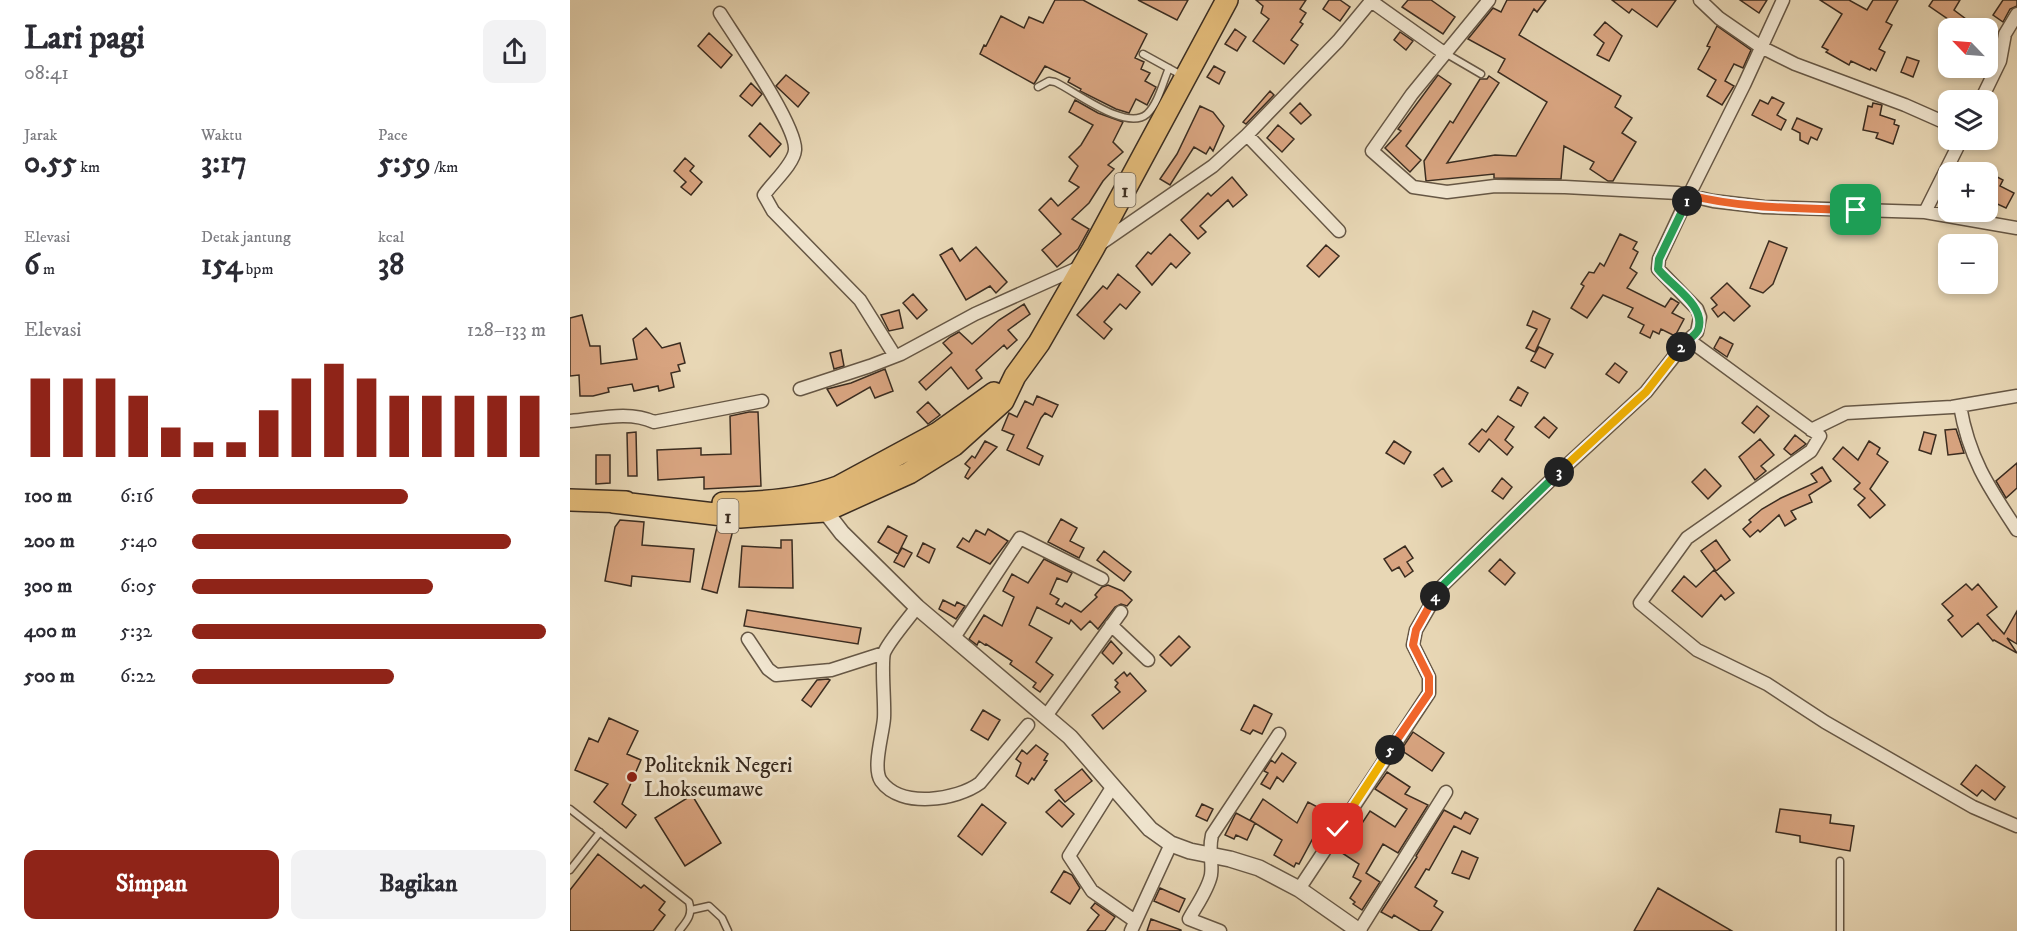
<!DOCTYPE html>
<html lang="id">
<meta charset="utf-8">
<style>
:root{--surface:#fff;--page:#f2f2f3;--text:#2b2b33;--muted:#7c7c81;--accent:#8f2418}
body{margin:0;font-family:"IM FELL DW Pica",serif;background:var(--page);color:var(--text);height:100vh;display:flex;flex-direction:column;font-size:22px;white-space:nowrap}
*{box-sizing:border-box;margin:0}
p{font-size:20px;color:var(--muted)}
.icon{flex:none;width:33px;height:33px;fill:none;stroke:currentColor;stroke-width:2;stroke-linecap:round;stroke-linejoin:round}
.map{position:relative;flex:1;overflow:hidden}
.side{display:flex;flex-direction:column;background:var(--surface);width:570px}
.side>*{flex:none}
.needle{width:39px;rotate:295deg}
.controls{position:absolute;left:1368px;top:18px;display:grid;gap:12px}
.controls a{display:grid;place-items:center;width:60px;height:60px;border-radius:12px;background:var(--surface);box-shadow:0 3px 9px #0003;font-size:30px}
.pin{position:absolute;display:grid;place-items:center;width:51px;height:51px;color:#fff;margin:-26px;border-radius:12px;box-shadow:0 3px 9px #0006}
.km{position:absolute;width:30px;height:30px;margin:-15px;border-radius:50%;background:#222;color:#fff;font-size:16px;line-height:30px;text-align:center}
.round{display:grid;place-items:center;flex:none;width:63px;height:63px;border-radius:12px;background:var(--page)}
.head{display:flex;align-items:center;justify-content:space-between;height:102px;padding:0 24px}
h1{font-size:33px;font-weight:700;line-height:45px}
.stats{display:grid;grid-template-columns:repeat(3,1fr);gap:9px;height:102px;padding:6px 24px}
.stats div{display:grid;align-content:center}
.stats b{font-size:30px;font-weight:700}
.stats small{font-size:16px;font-weight:400}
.stats p{font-size:16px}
.chart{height:168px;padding:12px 24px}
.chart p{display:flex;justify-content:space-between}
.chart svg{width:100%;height:108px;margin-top:6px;stroke:var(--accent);stroke-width:6}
.action{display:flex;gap:12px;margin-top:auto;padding:12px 24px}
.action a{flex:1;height:69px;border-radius:12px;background:var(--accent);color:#fff;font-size:24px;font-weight:700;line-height:69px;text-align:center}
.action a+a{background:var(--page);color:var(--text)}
ul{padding:0 24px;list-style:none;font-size:20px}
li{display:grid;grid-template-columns:96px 72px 1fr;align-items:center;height:45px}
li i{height:15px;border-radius:8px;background:var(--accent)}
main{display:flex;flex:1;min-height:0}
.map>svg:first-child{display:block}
</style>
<main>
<section class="side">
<div class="head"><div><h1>Lari pagi</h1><p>08:41</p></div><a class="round"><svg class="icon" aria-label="share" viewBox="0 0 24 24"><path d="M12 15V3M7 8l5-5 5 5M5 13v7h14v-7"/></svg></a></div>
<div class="stats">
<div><p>Jarak</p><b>0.55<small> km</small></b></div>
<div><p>Waktu</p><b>3:17</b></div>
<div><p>Pace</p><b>5:59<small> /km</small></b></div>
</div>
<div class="stats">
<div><p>Elevasi</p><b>6<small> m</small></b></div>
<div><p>Detak jantung</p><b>154<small> bpm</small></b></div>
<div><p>kcal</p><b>38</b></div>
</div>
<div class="chart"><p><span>Elevasi</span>128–133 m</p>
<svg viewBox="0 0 160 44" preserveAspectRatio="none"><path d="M5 44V12M15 44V12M25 44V12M35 44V19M45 44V32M55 44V38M65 44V38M75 44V25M85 44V12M95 44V6M105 44V12M115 44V19M125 44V19M135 44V19M145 44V19M155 44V19"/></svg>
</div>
<ul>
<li><b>100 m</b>6:16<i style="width:61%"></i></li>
<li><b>200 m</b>5:40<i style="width:90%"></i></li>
<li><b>300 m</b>6:05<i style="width:68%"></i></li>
<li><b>400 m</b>5:32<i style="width:100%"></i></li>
<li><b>500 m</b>6:22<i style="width:57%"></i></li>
</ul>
<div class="action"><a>Simpan</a><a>Bagikan</a></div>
</section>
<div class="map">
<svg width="1447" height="931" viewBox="0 0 1447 931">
<rect width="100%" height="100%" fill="#e8d7b5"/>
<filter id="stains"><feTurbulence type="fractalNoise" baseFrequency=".00333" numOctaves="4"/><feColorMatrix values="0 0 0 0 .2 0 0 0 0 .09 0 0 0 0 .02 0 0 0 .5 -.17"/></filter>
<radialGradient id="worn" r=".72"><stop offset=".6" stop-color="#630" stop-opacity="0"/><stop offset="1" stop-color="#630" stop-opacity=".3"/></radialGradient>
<path fill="#d9a581" stroke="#3a2c20" stroke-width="1.5" d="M 485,0 L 513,0 L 577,34 L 565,58 L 574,62 L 571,69 L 580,73 L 575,81 L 586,87 L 577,105 L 566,99 L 559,113 L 546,109 L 510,91 L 511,89 L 498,82 L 500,78 L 475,66 L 464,84 L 410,54 L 414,45 L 416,46 L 431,16 L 454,28 L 459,17 L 473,23 Z
M 568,0 L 618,0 L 607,20 Z
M 686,0 L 736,0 L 730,9 L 736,13 L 730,22 L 733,24 L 721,40 L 728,45 L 714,64 L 683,41 L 699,19 L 691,13 L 693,6 Z
M 759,0 L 770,0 L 780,7 L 770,21 L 753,9 Z
M 838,0 L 861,0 L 885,17 L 873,34 L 832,7 Z
M 937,0 L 976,0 L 967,12 L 964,9 L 949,35 L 1051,96 L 1045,107 L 1062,118 L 1052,133 L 1066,142 L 1043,181 L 1038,181 L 1020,169 L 1024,162 L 994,146 L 991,179 L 924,178 L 924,174 L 856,181 L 854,161 L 880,121 L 883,123 L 910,79 L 917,79 L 919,76 L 929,83 L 877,163 L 925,155 L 946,156 L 977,102 L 928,72 L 935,59 L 898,39 L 923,8 L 931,12 Z
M 1042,0 L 1106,0 L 1087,27 L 1062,9 L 1059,13 Z
M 1170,0 L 1197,0 L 1189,13 Z
M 1250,0 L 1279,0 L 1297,10 L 1303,0 L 1328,0 L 1316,22 L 1322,25 L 1309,49 L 1315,52 L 1306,71 L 1301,68 L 1300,70 L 1281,61 L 1279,65 L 1256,52 L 1258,50 L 1252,47 L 1272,14 Z
M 1363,0 L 1390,0 L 1384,10 L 1408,28 L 1392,28 L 1378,19 L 1359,6 Z
M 1433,0 L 1447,0 L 1447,6 L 1440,9 L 1433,22 L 1423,15 Z
M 1035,22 L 1052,36 L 1039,61 L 1027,55 L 1034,43 L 1024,35 Z
M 1147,26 L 1181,50 L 1173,68 L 1164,64 L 1155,81 L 1164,86 L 1152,105 L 1137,96 L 1146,80 L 1128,69 L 1140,47 L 1137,46 Z
M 665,29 L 676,37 L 667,51 L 655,44 Z
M 830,32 L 843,41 L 836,50 L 824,40 Z
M 139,33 L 162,55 L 151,68 L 128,46 Z
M 1337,57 L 1349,61 L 1343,77 L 1331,72 Z
M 644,66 L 655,72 L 649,84 L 637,77 Z
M 216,75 L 239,93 L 228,107 L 206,86 Z
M 868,75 L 881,84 L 836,146 L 851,160 L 840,172 L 815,148 L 831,131 L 828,129 Z
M 181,83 L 192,94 L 182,106 L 170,96 Z
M 700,91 L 704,95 L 676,124 L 673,122 Z
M 1202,97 L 1214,103 L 1207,115 L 1216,120 L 1211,130 L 1182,115 L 1190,100 L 1198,104 Z
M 505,100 L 528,113 L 553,122 L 543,142 L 553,152 L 538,165 L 544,169 L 533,181 L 519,203 L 502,219 L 519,229 L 508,249 L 487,267 L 472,250 L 491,234 L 469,210 L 481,198 L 488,206 L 509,187 L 499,181 L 508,166 L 499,157 L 511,145 L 523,125 L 499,112 Z
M 730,103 L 741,115 L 731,124 L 720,113 Z
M 1303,103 L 1312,105 L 1310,115 L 1325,120 L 1324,124 L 1329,126 L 1323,144 L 1306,138 L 1308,133 L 1293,130 L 1298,106 L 1302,107 Z
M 630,106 L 643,112 L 654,126 L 643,151 L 640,147 L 636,154 L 624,147 L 600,185 L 590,179 L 607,154 Z
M 1227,118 L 1252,129 L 1247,140 L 1241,137 L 1238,144 L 1230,140 L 1230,133 L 1222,129 Z
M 190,123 L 211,144 L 200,157 L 179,136 Z
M 708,125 L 724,139 L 712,152 L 697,138 Z
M 115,158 L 124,166 L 120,171 L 132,182 L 121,195 L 111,187 L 116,182 L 104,171 Z
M 1418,172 L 1433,180 L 1430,186 L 1444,193 L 1436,208 L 1425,203 L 1427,199 L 1418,194 Z
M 662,177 L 677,195 L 663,207 L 658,200 L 630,226 L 636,232 L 628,239 L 611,220 L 638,193 L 641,196 Z
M 600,234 L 620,253 L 606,268 L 601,263 L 582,285 L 566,266 L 578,252 L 581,254 Z
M 1050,234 L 1067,242 L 1063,249 L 1068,252 L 1060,268 L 1067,273 L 1057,288 L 1095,307 L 1101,298 L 1109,303 L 1102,313 L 1114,319 L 1105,336 L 1091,329 L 1089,334 L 1083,331 L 1080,338 L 1070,333 L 1074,325 L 1058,317 L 1063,308 L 1033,295 L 1017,318 L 1001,308 L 1014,286 L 1011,284 L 1019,272 L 1024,273 L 1030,263 L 1034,266 Z
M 1199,241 L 1217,248 L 1203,284 L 1193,293 L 1180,288 Z
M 756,245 L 769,256 L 749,277 L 737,266 Z
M 406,247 L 437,282 L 426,293 L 420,286 L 396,300 L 370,255 L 382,248 L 390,261 Z
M 548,274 L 570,292 L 556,309 L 550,304 L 534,322 L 542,329 L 534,339 L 507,315 L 533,286 L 537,289 Z
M 1157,283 L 1180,306 L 1164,321 L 1154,312 L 1148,317 L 1142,309 L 1147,305 L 1141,298 Z
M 343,294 L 357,310 L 347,319 L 333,303 Z
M 454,304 L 460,314 L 438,330 L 447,340 L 437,349 L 434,345 L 406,370 L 412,378 L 398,389 L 381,367 L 356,390 L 349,382 L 382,353 L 373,343 L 380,337 L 389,332 L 402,344 L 429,320 Z
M 329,310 L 333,328 L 319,331 L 311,315 Z
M 963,311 L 980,319 L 965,352 L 956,348 L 967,329 L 957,325 Z
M 12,315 L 20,346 L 30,346 L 31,364 L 67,359 L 63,339 L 76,328 L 92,348 L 110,343 L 115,363 L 108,365 L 110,371 L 101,373 L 104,387 L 89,391 L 88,386 L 64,391 L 62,384 L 38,388 L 39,392 L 23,396 L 10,396 L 9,375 L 0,376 L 0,318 Z
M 1150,337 L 1163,344 L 1157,357 L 1144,348 Z
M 969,347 L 983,354 L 975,368 L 961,361 Z
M 271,350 L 274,366 L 264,369 L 260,353 Z
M 1045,363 L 1057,372 L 1049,383 L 1036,374 Z
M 315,369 L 323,391 L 305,398 L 300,387 L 267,406 L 257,389 L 281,383 Z
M 948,387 L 958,393 L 951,406 L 940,400 Z
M 467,396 L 488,405 L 482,417 L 475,413 L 471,418 L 457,448 L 473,456 L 469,465 L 437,450 L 444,435 L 432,430 L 439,413 L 447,417 L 455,401 L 463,405 Z
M 358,402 L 370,415 L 358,424 L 347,412 Z
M 1187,406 L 1199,416 L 1184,433 L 1172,423 Z
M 179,412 L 188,412 L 191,486 L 134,489 L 134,477 L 88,480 L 87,450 L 131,448 L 131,455 L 161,454 L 160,416 Z
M 928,416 L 944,427 L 935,440 L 943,447 L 937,455 L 919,439 L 909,452 L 899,444 L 912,429 L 916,432 Z
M 974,417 L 987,428 L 979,438 L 965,427 Z
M 1386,429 L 1394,453 L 1378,455 L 1375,430 Z
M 66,432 L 67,476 L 58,476 L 57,433 Z
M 1354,432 L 1366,435 L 1361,454 L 1349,450 Z
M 1225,435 L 1236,444 L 1221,455 L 1214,449 Z
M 1190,439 L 1204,455 L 1191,466 L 1196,471 L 1185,480 L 1169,457 Z
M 415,441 L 427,447 L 398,479 L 395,477 L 400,468 L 395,464 L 402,456 L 405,458 Z
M 824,441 L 841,452 L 834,464 L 816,453 Z
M 1299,441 L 1310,448 L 1307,454 L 1318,462 L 1300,489 L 1315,505 L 1300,518 L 1288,505 L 1295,498 L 1284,489 L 1290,483 L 1263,459 L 1273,447 L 1288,460 Z
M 26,455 L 40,455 L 40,483 L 26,484 Z
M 1447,463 L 1447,488 L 1436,498 L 1426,481 Z
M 1252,467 L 1261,481 L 1239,495 L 1242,502 L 1221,511 L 1226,519 L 1215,526 L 1209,515 L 1190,532 L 1188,530 L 1180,537 L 1173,529 L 1181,522 L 1179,520 L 1192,509 L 1211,498 L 1247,482 L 1241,474 Z
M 873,468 L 882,481 L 872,487 L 864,475 Z
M 1135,469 L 1151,486 L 1138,499 L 1122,482 Z
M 932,478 L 942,487 L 933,499 L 922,491 Z
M 491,519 L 507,528 L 500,541 L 514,548 L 509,558 L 478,542 Z
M 50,520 L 74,522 L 72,545 L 124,549 L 120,582 L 62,576 L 61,586 L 35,581 L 45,527 Z
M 318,526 L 337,536 L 328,554 L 308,542 Z
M 147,527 L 163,530 L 147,593 L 132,589 Z
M 418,529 L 438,541 L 420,564 L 387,547 L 393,538 L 399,542 L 406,530 L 415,535 Z
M 211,540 L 222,540 L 223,588 L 169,587 L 172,546 L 211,548 Z
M 1146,540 L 1160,560 L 1146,571 L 1131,551 Z
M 353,543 L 365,549 L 359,563 L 347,556 Z
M 835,546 L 843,558 L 837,562 L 843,571 L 835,577 L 829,567 L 822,571 L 814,559 Z
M 332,548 L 342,553 L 334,567 L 324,562 Z
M 534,551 L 561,572 L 554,581 L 527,560 Z
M 474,559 L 502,573 L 497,582 L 487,578 L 480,594 L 489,599 L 486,604 L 492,607 L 495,603 L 511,612 L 527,597 L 525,595 L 532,587 L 538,585 L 552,591 L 562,600 L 557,606 L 551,604 L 545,607 L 528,629 L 520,621 L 511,630 L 501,620 L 499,624 L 467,607 L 459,625 L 482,638 L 466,662 L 483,675 L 470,692 L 463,687 L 466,683 L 440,664 L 442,661 L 416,644 L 415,645 L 409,641 L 407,645 L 399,639 L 414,615 L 432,626 L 444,597 L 433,591 L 442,574 L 458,583 Z
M 930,559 L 945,573 L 935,585 L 919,571 Z
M 1144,570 L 1164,593 L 1155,600 L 1151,595 L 1132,617 L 1102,591 L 1114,576 L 1126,587 Z
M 1396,584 L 1402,590 L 1408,584 L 1427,607 L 1417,615 L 1434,634 L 1447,611 L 1447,644 L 1437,638 L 1447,653 L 1424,640 L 1423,641 L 1408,623 L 1392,637 L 1378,620 L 1383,616 L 1372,604 Z
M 373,600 L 385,606 L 387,602 L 395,606 L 386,619 L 369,609 Z
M 177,610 L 291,628 L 288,644 L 174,626 Z
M 609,636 L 620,647 L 601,666 L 590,655 Z
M 541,641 L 552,653 L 543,664 L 532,653 Z
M 554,672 L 557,676 L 560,673 L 576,691 L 533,729 L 522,715 L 550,692 L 545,687 L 548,683 L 545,680 Z
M 258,679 L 260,680 L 241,707 L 232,700 L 247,680 Z
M 684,705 L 702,714 L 692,734 L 683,730 L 680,734 L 671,730 Z
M 413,710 L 430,720 L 418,740 L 401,730 Z
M 39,718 L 68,731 L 57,754 L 71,760 L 52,804 L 66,815 L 56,828 L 24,802 L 38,784 L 5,770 L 19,738 L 28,742 Z
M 843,732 L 874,753 L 862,771 L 831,750 Z
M 466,745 L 478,754 L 474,760 L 477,761 L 464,780 L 462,778 L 458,784 L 446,776 L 451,763 L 446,759 L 452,750 L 457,754 Z
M 712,753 L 726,763 L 713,782 L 707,777 L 700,789 L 691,784 L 698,773 L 694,771 L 701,760 L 705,763 Z
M 1406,765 L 1435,787 L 1425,800 L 1412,790 L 1407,796 L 1391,784 Z
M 512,769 L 522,781 L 495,802 L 485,790 Z
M 817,772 L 840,787 L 835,794 L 858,805 L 828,853 L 813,844 L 796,873 L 810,882 L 792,910 L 783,904 L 785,902 L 780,898 L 791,881 L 783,877 L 789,864 L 766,849 L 778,830 L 785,834 L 800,811 L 825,827 L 837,809 L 805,789 Z
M 122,795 L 151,843 L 115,866 L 85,818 Z
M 693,799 L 727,823 L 738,802 L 757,812 L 729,864 L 726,863 L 724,867 L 704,855 L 712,840 L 680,820 Z
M 489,800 L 504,814 L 492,827 L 476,812 Z
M 412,804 L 436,823 L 412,855 L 388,836 Z
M 632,804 L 643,809 L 637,821 L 626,816 Z
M 1210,809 L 1261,815 L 1260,823 L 1284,826 L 1280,851 L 1230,842 L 1230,836 L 1206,832 Z
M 874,810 L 891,819 L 895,812 L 908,819 L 900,834 L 884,826 L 859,870 L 856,869 L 845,887 L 867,901 L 864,906 L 873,912 L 861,931 L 850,931 L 824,915 L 822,918 L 811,912 L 847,857 L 846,856 Z
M 666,813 L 685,823 L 677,840 L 666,835 L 664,839 L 655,835 Z
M 892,851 L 908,858 L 899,879 L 882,873 Z
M 28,854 L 71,888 L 74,885 L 95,902 L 89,910 L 95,915 L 83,931 L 0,931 L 0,890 Z
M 494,871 L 502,875 L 510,888 L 500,904 L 481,892 Z
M 590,888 L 615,899 L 609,912 L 584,901 Z
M 1088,888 L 1162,931 L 1064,931 Z
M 525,903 L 545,917 L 535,931 L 517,931 L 529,915 L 521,908 Z
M 581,919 L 611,930 L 611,931 L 577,931 Z"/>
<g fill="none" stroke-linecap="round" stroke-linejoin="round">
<defs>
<path id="service" d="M 875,53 L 911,74
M 573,54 L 613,76
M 468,87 L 479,81 L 485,82 C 505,91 556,132 577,114 C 588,104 593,82 599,68
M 0,809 L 119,902 C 123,915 117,921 109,931
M 1270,861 L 1270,931
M 0,870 L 30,832
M 121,910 L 139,906 L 152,918 L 158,931"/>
<path id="minor" d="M 919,0 L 842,94 L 802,151 L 843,187 L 877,192 L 925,186 L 995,187 L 1108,193 L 1143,201 L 1194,207 L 1355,212 L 1447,228
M 1130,0 L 1149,18 L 1191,47 L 1225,64 L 1335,105 L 1378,124
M 801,1 L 874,53
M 150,13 C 165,37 227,126 225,150 C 224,164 202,183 194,195 L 203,211 L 290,300 L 325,356
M 1411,100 L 1430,61 L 1435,34 L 1447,14
M 677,135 L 769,231
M 1355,212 L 1391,140
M 530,244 L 643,166 L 677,135 L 768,41 L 802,0
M 1119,340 L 1250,436 L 1241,451 L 1117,538 L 1070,603 L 1127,650 L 1197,684 L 1255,722 L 1403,807 L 1447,826
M 230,389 L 300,366 L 331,354 L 405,314 L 510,267
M 1390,406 C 1399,458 1418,486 1447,530
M 0,421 C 27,419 59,410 84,422 L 192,401
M 1241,430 L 1276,413 L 1382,407 L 1447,396
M 347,607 C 339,618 318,642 314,653 C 311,664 315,703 314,718 C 313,734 302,768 311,781 C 331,809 387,800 410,783 L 458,725
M 541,625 L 578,660
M 178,639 L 198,669 L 206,675 L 261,670 L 314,653
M 383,639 L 450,538 L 532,579
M 476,716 L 551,612
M 543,786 L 499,856 L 522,891 L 565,921
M 729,889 L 859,693 L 859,677 L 843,645 L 846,630 L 871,587 L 985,476 L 1076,392 L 1114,344 L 1127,332 L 1130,317 L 1127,309 L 1088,269 L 1089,259 L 1119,195 L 1174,85 L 1213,0
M 561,931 L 601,844
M 650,931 L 619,919 C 626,906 638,890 641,875 C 643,861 638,852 642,835 L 709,734
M 789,931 L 876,792"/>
<path id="tertiary" d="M 255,511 L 272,533 L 347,607 L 500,737 L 580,829 L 601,844 L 620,851 L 660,859 L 689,868 L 729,889 L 789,931"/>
<path id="trunk" d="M 0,500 L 56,502
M 43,502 L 170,517 L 255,511 L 339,473 L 384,445 L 433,401 L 445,376 L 469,343 L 523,249 L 657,0
M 153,503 C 191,503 232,500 268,487 L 368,433 L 424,393"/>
</defs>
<use href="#service" stroke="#665745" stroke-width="9"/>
<use href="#minor" stroke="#665745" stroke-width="15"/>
<use href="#tertiary" stroke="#665745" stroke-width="18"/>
<use href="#trunk" stroke="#3a2c20" stroke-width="24"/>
<use href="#service" stroke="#f0e5cf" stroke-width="6"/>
<use href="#minor" stroke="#f0e5cf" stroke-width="12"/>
<use href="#tertiary" stroke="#f0e5cf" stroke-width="15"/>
<use href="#trunk" stroke="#e4bc7a" stroke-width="21"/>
</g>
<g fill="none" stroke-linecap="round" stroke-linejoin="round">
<defs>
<path id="split-1" d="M 1117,201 L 1119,195 C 1173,209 1230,208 1286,210"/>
<path id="split-2" d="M 1111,347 C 1116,341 1125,336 1128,330 C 1137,306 1101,286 1088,269 L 1089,259 L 1117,201"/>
<path id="split-3" d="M 989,472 L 1076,392 L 1111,347"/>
<path id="split-4" d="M 865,596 L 871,587 L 989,472"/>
<path id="split-5" d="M 820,750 L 859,693 L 859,677 L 843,645 L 846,630 L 865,596"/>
<path id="split-6" d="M 768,829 L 820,750"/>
</defs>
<use href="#split-1" stroke="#fff" stroke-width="12"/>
<use href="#split-2" stroke="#fff" stroke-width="12"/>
<use href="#split-3" stroke="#fff" stroke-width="12"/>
<use href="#split-4" stroke="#fff" stroke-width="12"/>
<use href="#split-5" stroke="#fff" stroke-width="12"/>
<use href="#split-6" stroke="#fff" stroke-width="12"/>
<use href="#split-1" stroke="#f0652b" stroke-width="8"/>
<use href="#split-2" stroke="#22a559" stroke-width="8"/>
<use href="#split-3" stroke="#f5b400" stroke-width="8"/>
<use href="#split-4" stroke="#22a559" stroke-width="8"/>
<use href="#split-5" stroke="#f0652b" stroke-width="8"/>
<use href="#split-6" stroke="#f5b400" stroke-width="8"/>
</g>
<circle fill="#8f2418" stroke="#f0e5cf" stroke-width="2" cx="62" cy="777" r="6"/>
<g text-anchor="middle" stroke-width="6" stroke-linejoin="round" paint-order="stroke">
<g fill="#f0e5cf" stroke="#716454" stroke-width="1.5">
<rect x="544.5" y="173" width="21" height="34" rx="4.5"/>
<rect x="147.5" y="499" width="21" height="34" rx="4.5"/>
</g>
<g font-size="20" font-weight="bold" fill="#3a2c20">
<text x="555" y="197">1</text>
<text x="158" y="523">1</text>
</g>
<g font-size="21" fill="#3a2c20" stroke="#f0e5cf" text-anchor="start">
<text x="74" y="772">Politeknik Negeri<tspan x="74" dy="24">Lhokseumawe</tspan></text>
</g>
</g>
<rect width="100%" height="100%" filter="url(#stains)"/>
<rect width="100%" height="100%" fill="url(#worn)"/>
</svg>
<div class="controls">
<a><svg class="needle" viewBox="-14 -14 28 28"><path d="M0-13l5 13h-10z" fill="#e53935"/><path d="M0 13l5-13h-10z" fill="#7c7c81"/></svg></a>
<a><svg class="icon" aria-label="layers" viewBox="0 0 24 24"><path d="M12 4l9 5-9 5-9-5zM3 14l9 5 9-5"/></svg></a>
<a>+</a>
<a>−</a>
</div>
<div class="pin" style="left:1286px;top:210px;background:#1e9e55"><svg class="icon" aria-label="arrive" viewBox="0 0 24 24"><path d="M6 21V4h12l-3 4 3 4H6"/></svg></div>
<div class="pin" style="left:768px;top:829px;background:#d93025"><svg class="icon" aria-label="check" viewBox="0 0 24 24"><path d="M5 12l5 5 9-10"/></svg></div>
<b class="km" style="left:1117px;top:201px">1</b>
<b class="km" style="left:1111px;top:347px">2</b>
<b class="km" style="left:989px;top:472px">3</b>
<b class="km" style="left:865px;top:596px">4</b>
<b class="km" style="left:820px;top:750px">5</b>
</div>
</main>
